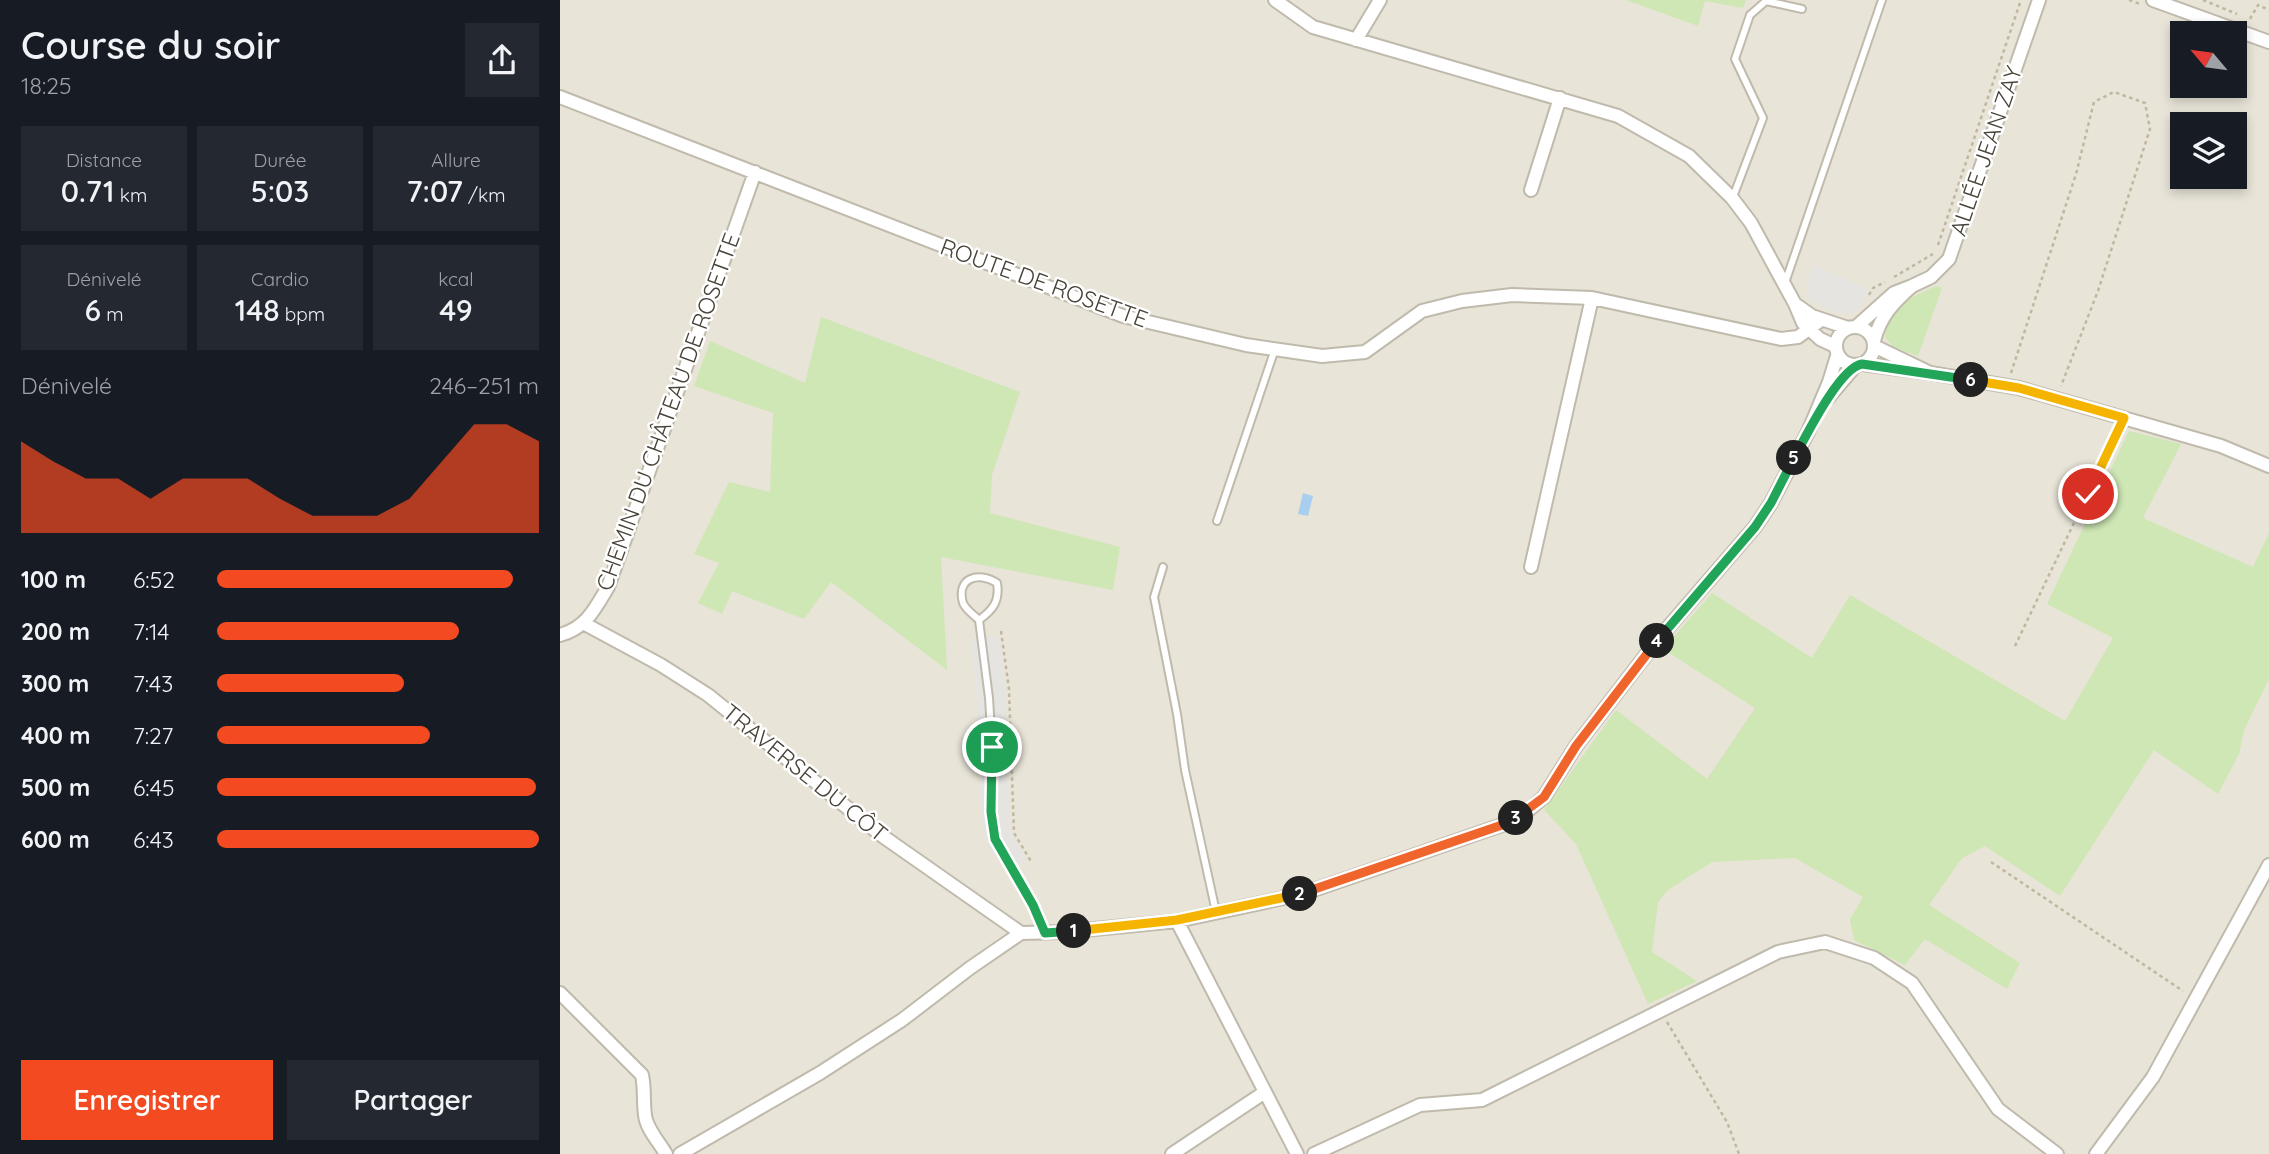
<!DOCTYPE html>
<html lang="fr">
<meta charset="utf-8">
<style>
:root{--surface:#171b24;--page:#242831;--text:#f1f3f6;--muted:#9ea1a6;--accent:#f44a21}
body{margin:0;font-family:Quicksand,sans-serif;background:var(--page);color:var(--text);height:100vh;display:flex;flex-direction:column;font-size:26px;white-space:nowrap}
*{box-sizing:border-box;margin:0}
p{font-size:23px;color:var(--muted)}
.icon{flex:none;width:38px;height:38px;fill:none;stroke:currentColor;stroke-width:2;stroke-linecap:round;stroke-linejoin:round}
.map{position:relative;flex:1;overflow:hidden}
.side{display:flex;flex-direction:column;background:var(--surface);width:560px}
.side>*{flex:none}
.needle{width:46px;rotate:299deg}
.buttons{position:absolute;left:1610px;top:21px;display:grid;gap:14px}
.buttons a{display:grid;place-items:center;width:77px;height:77px;border-radius:0px;background:var(--surface);box-shadow:0 4px 10px #0003;font-size:35px}
.pin{position:absolute;display:grid;place-items:center;width:60px;height:60px;color:#fff;margin:-30px;border:4px solid #fff;border-radius:50%;box-shadow:0 2px 7px #0007}
.km{position:absolute;width:35px;height:35px;margin:-18px;border-radius:50%;background:#222;color:#fff;font-size:19px;line-height:35px;text-align:center}
.round{display:grid;place-items:center;flex:none;width:74px;height:74px;border-radius:0px;background:var(--page)}
.summary{display:flex;align-items:center;justify-content:space-between;height:119px;padding:0 21px}
h1{font-size:38px;font-weight:600;line-height:52px}
.metrics{display:grid;grid-template-columns:repeat(3,1fr);gap:10px;height:119px;padding:7px 21px}
.metrics div{display:grid;align-content:center;border-radius:0px;background:var(--page);text-align:center}
.metrics b{font-size:30px;font-weight:600}
.metrics small{font-size:19px;font-weight:400}
.metrics p{font-size:19px}
.chart{height:196px;padding:14px 21px}
.chart p{display:flex;justify-content:space-between}
.chart svg{width:100%;height:126px;margin-top:7px;fill:var(--accent);opacity:.7}
.primary-button{display:flex;gap:14px;margin-top:auto;padding:14px 21px}
.primary-button a{flex:1;height:80px;border-radius:0px;background:var(--accent);color:#fff;font-size:28px;font-weight:600;line-height:80px;text-align:center}
.primary-button a+a{background:var(--page);color:var(--text)}
ul{padding:0 21px;list-style:none;font-size:23px}
li{display:grid;grid-template-columns:112px 84px 1fr;align-items:center;height:52px}
li i{height:18px;border-radius:9px;background:var(--accent)}
main{display:flex;flex:1;min-height:0}
.map>svg:first-child{display:block}
</style>
<main>
<section class="side">
<div class="summary"><div><h1>Course du soir</h1><p>18:25</p></div><a class="round"><svg class="icon" aria-label="share" viewBox="0 0 24 24"><path d="M12 15V3M7 8l5-5 5 5M5 13v7h14v-7"/></svg></a></div>
<div class="metrics">
<div><p>Distance</p><b>0.71<small> km</small></b></div>
<div><p>Durée</p><b>5:03</b></div>
<div><p>Allure</p><b>7:07<small> /km</small></b></div>
</div>
<div class="metrics">
<div><p>Dénivelé</p><b>6<small> m</small></b></div>
<div><p>Cardio</p><b>148<small> bpm</small></b></div>
<div><p>kcal</p><b>49</b></div>
</div>
<div class="chart"><p><span>Dénivelé</span>246–251 m</p>
<svg viewBox="0 0 160 44" preserveAspectRatio="none"><path d="M0 44V12L10 19L20 25L30 25L40 32L50 25L60 25L70 25L80 32L90 38L100 38L110 38L120 32L130 19L140 6L150 6L160 12V44z"/></svg>
</div>
<ul>
<li><b>100 m</b>6:52<i style="width:92%"></i></li>
<li><b>200 m</b>7:14<i style="width:75%"></i></li>
<li><b>300 m</b>7:43<i style="width:58%"></i></li>
<li><b>400 m</b>7:27<i style="width:66%"></i></li>
<li><b>500 m</b>6:45<i style="width:99%"></i></li>
<li><b>600 m</b>6:43<i style="width:100%"></i></li>
</ul>
<div class="primary-button"><a>Enregistrer</a><a>Partager</a></div>
</section>
<div class="map">
<svg width="1709" height="1154" viewBox="0 0 1709 1154">
<rect width="100%" height="100%" fill="#f4f1e9"/>
<path fill="#e8e4d8" fill-rule="evenodd" d="M 0,0 L 1709,0 L 1709,1154 L 0,1154 ZM 1622,33 L 1675,33 L 1675,86 L 1622,86 ZM 1622,124 L 1675,124 L 1675,177 L 1622,177 Z"/>
<path fill="#cee7b4" d="M 1066,0 L 1186,0 L 1183,8 L 1145,1 L 1138,26 Z
M 1376,286 L 1382,288 L 1358,356 L 1332,346 L 1325,337 C 1328,304 1349,299 1376,286 Z
M 261,317 L 460,392 L 432,475 L 430,513 L 560,547 L 553,590 L 381,557 L 387,670 L 271,582 L 244,619 L 172,591 L 162,614 L 138,603 L 159,563 L 134,554 L 169,482 L 210,492 L 213,413 L 134,386 L 150,341 L 245,383 Z
M 1569,431 L 1621,444 L 1583,518 L 1693,567 L 1709,533 L 1709,679 L 1684,730 L 1679,754 L 1658,794 L 1594,750 L 1500,896 L 1425,846 L 1402,858 L 1369,905 L 1460,963 L 1447,989 L 1365,939 L 1345,965 L 1294,940 L 1290,919 L 1303,897 L 1235,858 L 1152,862 L 1108,890 L 1098,902 L 1092,952 L 1137,981 L 1088,1004 L 1016,844 L 984,810 L 1056,710 L 1147,779 L 1195,708 L 1103,649 L 1152,593 L 1252,658 L 1290,595 L 1505,721 L 1553,638 L 1487,604 Z"/>
<path fill="#e6e4e1" d="M 1254,265 L 1311,291 L 1297,312 L 1279,314 L 1250,300 L 1246,283 Z
M 438,635 L 443,657 L 445,687 L 450,819 L 453,834 L 467,861 L 453,869 L 442,851 L 432,855 L 425,837 L 421,815 L 417,698 L 411,640 Z"/>
<path fill="#a8cfef" d="M 743,493 L 753,496 L 748,516 L 738,514 Z"/>
<g fill="none" stroke-linecap="round" stroke-linejoin="round">
<defs>
<path id="lane" d="M 1173,197 L 1203,118 L 1175,59 L 1190,15 L 1206,1 L 1242,9
M 1225,283 L 1322,0
M 657,521 L 715,349
M 603,567 L 594,597 L 617,714 L 625,770 L 656,912
M 419,620 C 414,615 406,610 403,603 C 396,578 418,571 437,583 C 440,601 433,610 419,620 L 429,698 L 432,747 L 431,812 L 435,839 L 473,905 L 484,931"/>
<path id="street" d="M 715,0 L 753,27 L 1058,116 L 1129,156 L 1172,198 L 1191,223 L 1235,304 L 1243,323 L 1260,339 L 1275,346
M 1593,0 L 1709,42
M 796,40 L 820,0
M 0,97 L 563,316 L 686,345 L 762,356 L 805,352 L 862,311 L 902,301 L 952,295 L 1032,298 L 1221,339 L 1238,337 L 1261,320
M 971,190 L 1000,98
M 1352,286 L 1371,277 L 1389,259 L 1479,0
M 1235,304 L 1252,316 L 1288,328
M1276 346a19 19 0 1 1 38 0a19 19 0 1 1-38 0Z
M 1296,327 L 1334,293 L 1352,286 C 1334,302 1320,316 1314,341
M 1302,364 L 1370,373 L 1314,346
M 1370,373 L 1459,388 L 1661,446 L 1709,466
M 1268,398 L 1296,365
M 971,567 L 1032,298
M 23,623 L 101,665 L 148,695 L 321,835 L 461,933
M 0,635 C 26,628 35,609 48,587 L 195,172
M 617,921 L 737,1154
M 461,933 L 504,932 L 617,921 L 742,894 L 942,825 L 965,813 L 984,797 L 1016,746 L 1099,638 L 1195,527 L 1211,503 L 1248,432 L 1269,382 L 1277,356
M 0,993 L 82,1075 C 85,1089 83,1101 85,1115 C 86,1128 99,1142 106,1154
M 120,1154 L 260,1073 L 342,1020 L 410,968 L 461,933
M 612,1154 L 705,1092
M 754,1154 L 860,1105 L 922,1100 L 1218,952 L 1265,942 L 1314,958 L 1352,983 L 1438,1109 L 1497,1154
M 1536,1154 L 1593,1077 L 1709,865"/>
</defs>
<use href="#lane" stroke="#c0baac" stroke-width="10"/>
<use href="#street" stroke="#c0baac" stroke-width="16"/>
<path stroke="#c1b69e" stroke-width="2.5" stroke-dasharray="3.5 3.5" stroke-linecap="butt" d="M 1569,0 L 1580,4
M 1643,0 L 1677,14
M 1690,19 L 1698,5 L 1709,10
M 1378,245 L 1461,0
M 1334,277 L 1373,254
M 1309,295 L 1313,288 L 1325,282
M 1451,373 L 1516,174 L 1534,102 L 1554,92 L 1585,103 L 1590,129 L 1538,291 L 1501,386
M 441,631 L 449,689 L 454,833 L 472,863
M 1455,646 L 1558,431
M 1431,862 L 1623,991
M 1107,1022 L 1167,1122 L 1179,1154"/>
<use href="#lane" stroke="#fff" stroke-width="6"/>
<use href="#street" stroke="#fff" stroke-width="12"/>
</g>
<g fill="none" stroke-linecap="round" stroke-linejoin="round">
<defs>
<path id="split-1" d="M 432,747 L 431,812 L 435,839 L 473,905 L 485,933 L 514,931"/>
<path id="split-2" d="M 514,931 L 617,920 L 740,894"/>
<path id="split-3" d="M 740,894 L 942,825 L 956,818"/>
<path id="split-4" d="M 956,818 L 984,797 L 1016,746 L 1097,641"/>
<path id="split-5" d="M 1097,641 L 1195,527 L 1211,503 L 1234,458"/>
<path id="split-6" d="M 1234,458 C 1245,438 1279,368 1302,364 L 1411,380"/>
<path id="split-7" d="M 1411,380 L 1459,388 L 1564,418 L 1528,494"/>
</defs>
<use href="#split-1" stroke="#fff" stroke-width="14"/>
<use href="#split-2" stroke="#fff" stroke-width="14"/>
<use href="#split-3" stroke="#fff" stroke-width="14"/>
<use href="#split-4" stroke="#fff" stroke-width="14"/>
<use href="#split-5" stroke="#fff" stroke-width="14"/>
<use href="#split-6" stroke="#fff" stroke-width="14"/>
<use href="#split-7" stroke="#fff" stroke-width="14"/>
<use href="#split-1" stroke="#22a559" stroke-width="9"/>
<use href="#split-2" stroke="#f5b400" stroke-width="9"/>
<use href="#split-3" stroke="#f0652b" stroke-width="9"/>
<use href="#split-4" stroke="#f0652b" stroke-width="9"/>
<use href="#split-5" stroke="#22a559" stroke-width="9"/>
<use href="#split-6" stroke="#22a559" stroke-width="9"/>
<use href="#split-7" stroke="#f5b400" stroke-width="9"/>
</g>
<g text-anchor="middle" stroke-width="5" stroke-linejoin="round" paint-order="stroke">
<g font-size="23" fill="#484238" stroke="#fff">
<text transform="translate(1426 151) rotate(-71)" y="8">ALLÉE JEAN ZAY</text>
<text transform="translate(484 283) rotate(20)" y="8">ROUTE DE ROSETTE</text>
<text transform="translate(108 412) rotate(-70)" y="8">CHEMIN DU CHÂTEAU DE ROSETTE</text>
<text transform="translate(245 773) rotate(39)" y="8">TRAVERSE DU CÔT</text>
</g>
</g>
</svg>
<div class="buttons">
<a><svg class="needle" viewBox="-14 -14 28 28"><path d="M0-13l5 13h-10z" fill="#e53935"/><path d="M0 13l5-13h-10z" fill="#9ea1a6"/></svg></a>
<a><svg class="icon" aria-label="layers" viewBox="0 0 24 24"><path d="M12 4l9 5-9 5-9-5zM3 14l9 5 9-5"/></svg></a>
</div>
<div class="pin" style="left:432px;top:747px;background:#1e9e55"><svg class="icon" aria-label="arrive" viewBox="0 0 24 24"><path d="M6 21V4h12l-3 4 3 4H6"/></svg></div>
<div class="pin" style="left:1528px;top:494px;background:#d93025"><svg class="icon" aria-label="check" viewBox="0 0 24 24"><path d="M5 12l5 5 9-10"/></svg></div>
<b class="km" style="left:514px;top:931px">1</b>
<b class="km" style="left:740px;top:894px">2</b>
<b class="km" style="left:956px;top:818px">3</b>
<b class="km" style="left:1097px;top:641px">4</b>
<b class="km" style="left:1234px;top:458px">5</b>
<b class="km" style="left:1411px;top:380px">6</b>
</div>
</main>
